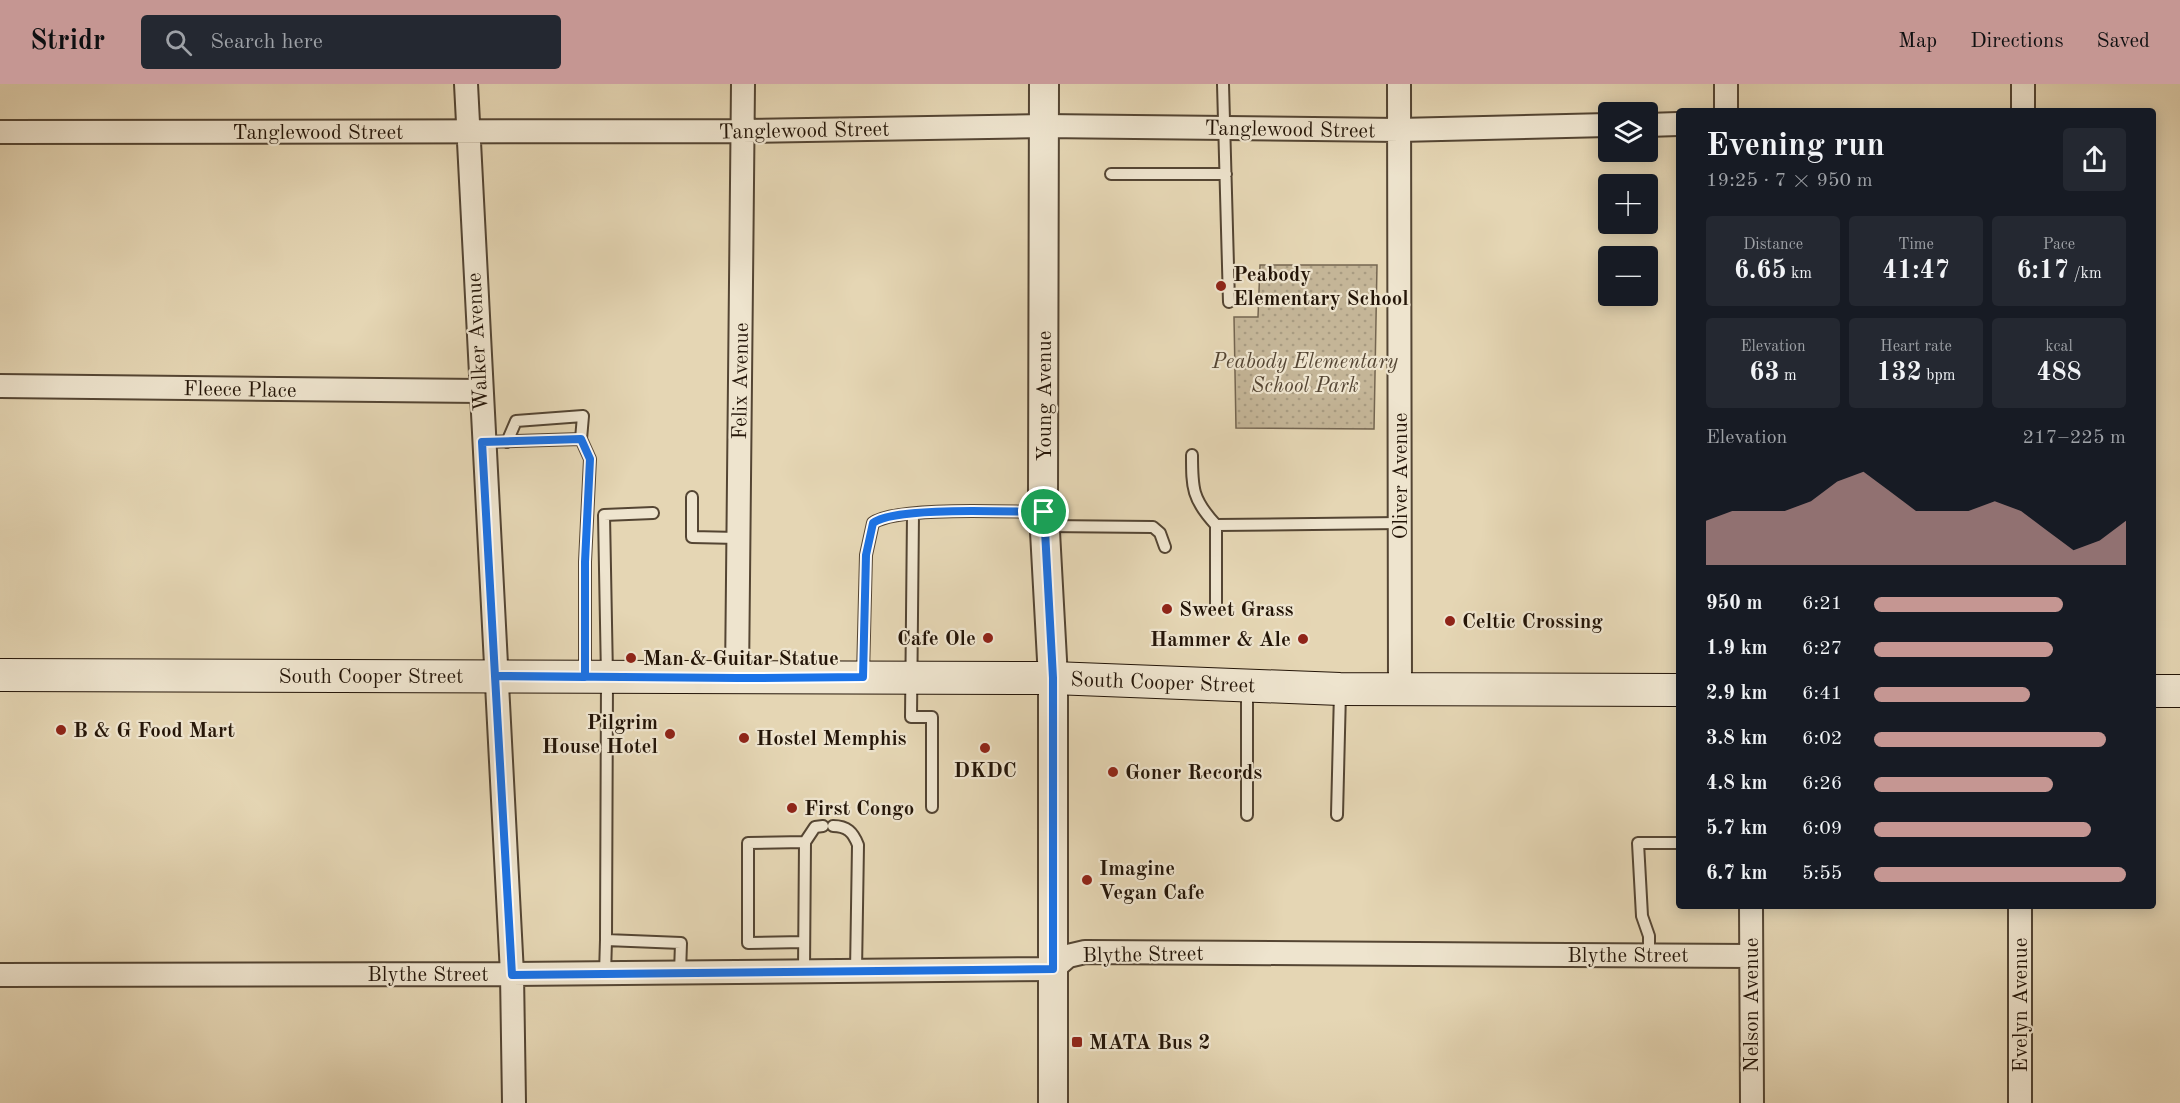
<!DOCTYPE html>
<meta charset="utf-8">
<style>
:root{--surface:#171b24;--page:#242831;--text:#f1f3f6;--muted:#9ea1a6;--accent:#c59692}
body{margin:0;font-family:"Old Standard TT",serif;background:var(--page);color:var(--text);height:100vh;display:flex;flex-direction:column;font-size:22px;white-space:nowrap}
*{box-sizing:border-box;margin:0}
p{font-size:20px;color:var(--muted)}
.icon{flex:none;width:33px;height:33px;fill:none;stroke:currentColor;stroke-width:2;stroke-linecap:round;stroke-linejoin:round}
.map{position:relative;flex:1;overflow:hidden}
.panel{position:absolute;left:1676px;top:24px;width:480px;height:801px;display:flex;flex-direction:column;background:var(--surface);border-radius:6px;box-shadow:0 3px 15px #0003}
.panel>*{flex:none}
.fabs{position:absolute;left:1598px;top:18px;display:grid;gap:12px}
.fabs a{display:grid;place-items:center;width:60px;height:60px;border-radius:6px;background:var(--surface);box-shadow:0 3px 15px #0003;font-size:30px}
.pin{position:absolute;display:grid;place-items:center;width:51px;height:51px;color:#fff;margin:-26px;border:3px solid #fff;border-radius:50%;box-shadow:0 2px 6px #0007}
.round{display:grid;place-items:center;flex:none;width:63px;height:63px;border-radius:6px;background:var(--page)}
.head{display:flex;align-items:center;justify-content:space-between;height:102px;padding:0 30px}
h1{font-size:33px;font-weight:800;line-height:45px}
.stats{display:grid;grid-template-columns:repeat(3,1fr);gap:9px;height:102px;padding:6px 30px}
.stats div{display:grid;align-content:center;border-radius:6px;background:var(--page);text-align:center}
.stats b{font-size:26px;font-weight:800}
.stats small{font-size:16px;font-weight:400}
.stats p{font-size:16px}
.chart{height:168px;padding:12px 30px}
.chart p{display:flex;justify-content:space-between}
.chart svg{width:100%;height:108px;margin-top:6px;fill:var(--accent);opacity:.7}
ul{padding:0 30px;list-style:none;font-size:20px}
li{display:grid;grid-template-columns:96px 72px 1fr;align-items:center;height:45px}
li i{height:15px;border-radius:8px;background:var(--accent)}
header{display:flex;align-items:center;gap:36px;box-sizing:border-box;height:84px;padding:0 30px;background:var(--accent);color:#111}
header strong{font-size:28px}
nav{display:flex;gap:33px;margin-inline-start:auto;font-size:21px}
.search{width:420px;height:54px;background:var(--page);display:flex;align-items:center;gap:15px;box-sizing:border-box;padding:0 21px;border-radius:6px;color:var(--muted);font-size:22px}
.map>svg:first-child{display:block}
</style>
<header>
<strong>Stridr</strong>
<div class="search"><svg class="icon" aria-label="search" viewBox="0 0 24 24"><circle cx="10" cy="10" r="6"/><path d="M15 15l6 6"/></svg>Search here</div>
<nav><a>Map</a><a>Directions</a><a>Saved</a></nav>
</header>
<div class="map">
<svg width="2180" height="1019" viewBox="0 0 2180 1019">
<defs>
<pattern id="grass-dots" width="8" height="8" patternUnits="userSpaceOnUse" patternTransform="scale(1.5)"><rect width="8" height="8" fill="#c4b597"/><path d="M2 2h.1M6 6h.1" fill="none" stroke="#a89b81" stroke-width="1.8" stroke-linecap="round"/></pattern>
</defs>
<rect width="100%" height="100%" fill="#e5d6b4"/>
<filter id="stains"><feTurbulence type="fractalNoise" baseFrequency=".00333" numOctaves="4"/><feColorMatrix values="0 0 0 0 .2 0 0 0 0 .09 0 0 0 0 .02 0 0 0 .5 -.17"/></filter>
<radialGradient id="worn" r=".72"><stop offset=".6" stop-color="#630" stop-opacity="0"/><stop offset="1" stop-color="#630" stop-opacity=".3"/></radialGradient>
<path fill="url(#grass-dots)" stroke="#746550" stroke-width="1.5" d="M 1260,181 L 1377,181 L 1374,345 L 1236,344 L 1234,233 L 1258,233 Z"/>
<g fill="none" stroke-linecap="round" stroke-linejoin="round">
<defs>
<path id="service" d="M 1223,0 L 1229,218
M 1111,90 L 1226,90
M 581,355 L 590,375 L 585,478 L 585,590
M 483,358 L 581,355 L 583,332 L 516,337 L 507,358
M 1192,371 C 1192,404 1192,415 1216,441
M 692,413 L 692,453 L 738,454
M 653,429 L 604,431 L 607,593 L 606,856 L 681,859 L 680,889
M 913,430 L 911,633 L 932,633 L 932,723
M 1045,442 L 1153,443 L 1160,449 L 1165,463
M 1216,520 L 1216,441 L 1400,439
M 863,591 L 866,471 L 873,439 C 896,422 1010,428 1044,428
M 1247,731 L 1247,605
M 1337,731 L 1340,608
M 833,742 C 847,742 853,748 858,761 L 856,887
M 805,758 L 815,743 L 823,742
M 804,858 L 748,859 L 748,759 L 805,758 L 804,886
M 1649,872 L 1649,852 L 1642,832 L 1638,759 L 1678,759
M 605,890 L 606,856"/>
<path id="minor" d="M 466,0 L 512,890 L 514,1019
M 1399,0 L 1400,604
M 1726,27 L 1726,0
M 2023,27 L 2023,0
M 1647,41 L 1678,40
M 0,48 L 742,47 L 1044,42 L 1399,46 L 1608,41
M 0,302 L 480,307
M 737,594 L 743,0
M 1751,822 L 1752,1019
M 2020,822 L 2020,1019
M 0,891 L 512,890 L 1053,885 L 1068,872 L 1085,868 L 1750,872"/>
<path id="tertiary" d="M 1044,0 L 1043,411 L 1053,594 L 1053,1019"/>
<path id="secondary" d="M 0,591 L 1053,594 L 1340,605 L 1678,606
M 2152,607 L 2180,607"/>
</defs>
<use href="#service" stroke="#544533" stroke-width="14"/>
<use href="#minor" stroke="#544533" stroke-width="26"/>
<use href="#tertiary" stroke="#544533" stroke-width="32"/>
<use href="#secondary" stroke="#241508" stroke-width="34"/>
<use href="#service" stroke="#eee4ce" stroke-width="10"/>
<use href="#minor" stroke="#eee4ce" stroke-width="22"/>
<use href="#tertiary" stroke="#eee4ce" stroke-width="28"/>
<use href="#secondary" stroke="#eee4ce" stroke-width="32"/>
</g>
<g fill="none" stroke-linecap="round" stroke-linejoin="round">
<defs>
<path id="route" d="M 1044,428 C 1010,428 895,422 873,439 L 866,471 L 863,593 L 750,594 L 737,594 L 495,592 L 482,358 L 581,355 L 590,375 L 585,478 L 585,593 L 495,592 L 512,891 L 1053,885 L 1053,594 L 1044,428"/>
</defs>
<use href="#route" stroke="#fff" stroke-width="12"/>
<use href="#route" stroke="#1a73e8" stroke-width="8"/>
</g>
<g fill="#8f2418" stroke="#eee4ce" stroke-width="2">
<circle cx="1221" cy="202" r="6"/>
<circle cx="1167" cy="525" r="6"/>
<circle cx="1450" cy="537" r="6"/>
<circle cx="988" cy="554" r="6"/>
<circle cx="1303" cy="555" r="6"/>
<circle cx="631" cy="574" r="6"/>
<circle cx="61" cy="646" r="6"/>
<circle cx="670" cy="650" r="6"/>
<circle cx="744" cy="654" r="6"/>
<circle cx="985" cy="664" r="6"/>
<circle cx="1113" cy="688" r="6"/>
<circle cx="792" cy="724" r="6"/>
<circle cx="1087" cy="796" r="6"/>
<rect x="1071" y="952" width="12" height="12" rx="3"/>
</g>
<g text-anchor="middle" stroke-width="4.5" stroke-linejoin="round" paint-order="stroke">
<g font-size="21" fill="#241508" stroke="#eee4ce">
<text transform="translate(1290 45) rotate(1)" y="7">Tanglewood Street</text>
<text transform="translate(804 46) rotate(-1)" y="7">Tanglewood Street</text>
<text x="318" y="55">Tanglewood Street</text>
<text transform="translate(477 258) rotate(-93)" y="7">Walker Avenue</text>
<text transform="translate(740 297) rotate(-89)" y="7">Felix Avenue</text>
<text transform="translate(240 305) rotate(1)" y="7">Fleece Place</text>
<text transform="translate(1044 312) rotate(-90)" y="7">Young Avenue</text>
<text transform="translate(1400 392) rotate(-90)" y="7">Oliver Avenue</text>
<text x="371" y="599">South Cooper Street</text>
<text transform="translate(1163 598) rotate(2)" y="7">South Cooper Street</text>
<text transform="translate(1143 870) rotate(-1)" y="7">Blythe Street</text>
<text x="1628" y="878">Blythe Street</text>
<text x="428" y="897">Blythe Street</text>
<text transform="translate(1751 921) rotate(-90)" y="7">Nelson Avenue</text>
<text transform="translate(2020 921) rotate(-90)" y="7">Evelyn Avenue</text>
</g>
<g font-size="21" font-weight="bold" fill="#241508" stroke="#eee4ce" text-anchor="start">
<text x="1233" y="197">Peabody<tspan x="1233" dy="24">Elementary School</tspan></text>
<text x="1179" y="532">Sweet Grass</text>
<text x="1462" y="544">Celtic Crossing</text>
<text x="976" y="561" text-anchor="end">Cafe Ole</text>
<text x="1291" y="562" text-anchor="end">Hammer &amp; Ale</text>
<text x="643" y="581">Man &amp; Guitar Statue</text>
<text x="658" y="645" text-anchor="end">Pilgrim<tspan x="658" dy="24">House Hotel</tspan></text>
<text x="73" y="653">B &amp; G Food Mart</text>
<text x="756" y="661">Hostel Memphis</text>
<text x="985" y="693" text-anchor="middle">DKDC</text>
<text x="1125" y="695">Goner Records</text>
<text x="804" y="731">First Congo</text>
<text x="1099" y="791">Imagine<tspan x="1099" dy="24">Vegan Cafe</tspan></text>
<text x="1089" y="965">MATA Bus 2</text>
</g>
<g font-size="21" font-style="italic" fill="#544533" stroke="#eee4ce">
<text x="1305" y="284">Peabody Elementary<tspan x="1305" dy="24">School Park</tspan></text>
</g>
</g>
<rect width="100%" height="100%" filter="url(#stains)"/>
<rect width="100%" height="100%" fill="url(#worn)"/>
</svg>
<div class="fabs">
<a><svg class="icon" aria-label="layers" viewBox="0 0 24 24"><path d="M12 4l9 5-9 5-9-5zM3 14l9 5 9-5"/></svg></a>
<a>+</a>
<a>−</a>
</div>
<div class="pin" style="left:1044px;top:428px;background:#1e9e55"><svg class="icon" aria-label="arrive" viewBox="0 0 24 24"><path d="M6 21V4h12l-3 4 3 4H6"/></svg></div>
<section class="panel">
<div class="head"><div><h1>Evening run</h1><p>19:25 · 7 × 950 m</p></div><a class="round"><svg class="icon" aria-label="share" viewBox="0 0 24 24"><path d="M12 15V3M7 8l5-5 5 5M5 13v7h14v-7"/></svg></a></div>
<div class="stats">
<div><p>Distance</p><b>6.65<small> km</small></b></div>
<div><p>Time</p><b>41:47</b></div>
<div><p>Pace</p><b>6:17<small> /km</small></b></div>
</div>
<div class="stats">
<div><p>Elevation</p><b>63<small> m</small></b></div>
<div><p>Heart rate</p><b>132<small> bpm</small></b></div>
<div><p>kcal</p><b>488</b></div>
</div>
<div class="chart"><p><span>Elevation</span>217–225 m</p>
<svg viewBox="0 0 160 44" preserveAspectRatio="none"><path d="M0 44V26L10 22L20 22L30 22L40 18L50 10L60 6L70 14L80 22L90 22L100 22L110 18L120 22L130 30L140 38L150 34L160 26V44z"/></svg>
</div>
<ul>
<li><b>950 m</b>6:21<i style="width:75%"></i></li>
<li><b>1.9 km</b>6:27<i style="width:71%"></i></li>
<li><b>2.9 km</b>6:41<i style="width:62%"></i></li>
<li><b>3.8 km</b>6:02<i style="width:92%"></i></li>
<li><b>4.8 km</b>6:26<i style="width:71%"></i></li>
<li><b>5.7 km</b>6:09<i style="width:86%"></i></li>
<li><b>6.7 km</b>5:55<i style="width:100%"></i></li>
</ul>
</section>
</div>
